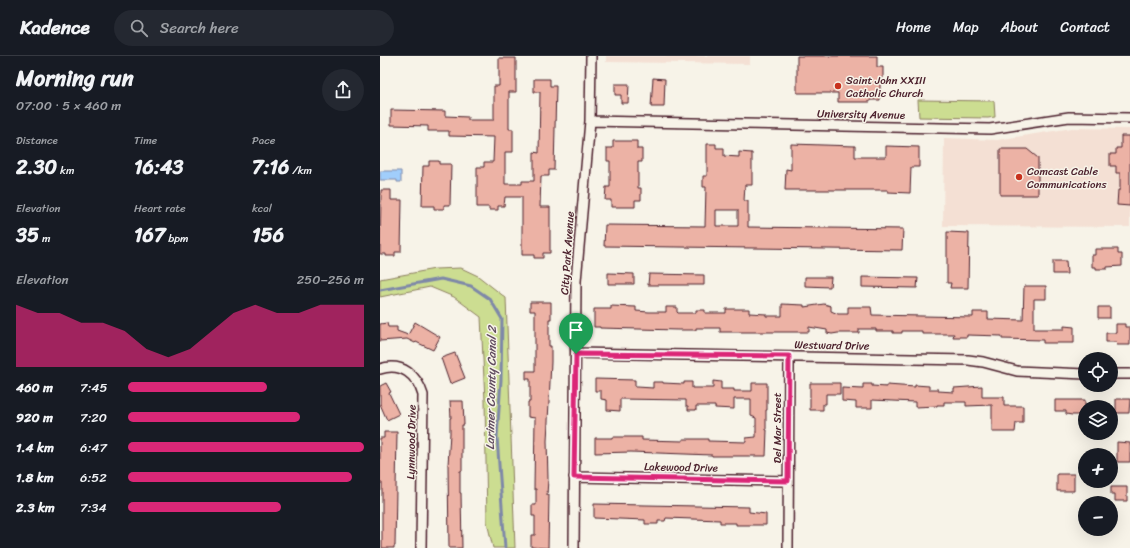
<!DOCTYPE html>
<meta charset="utf-8">
<style>
:root{--surface:#171b24;--page:#242831;--text:#f1f3f6;--muted:#9ea1a6;--line:#363941;--accent:#db2777}
body{margin:0;font-family:Sriracha,sans-serif;background:var(--page);color:var(--text);height:100vh;display:flex;flex-direction:column;font-size:15px;white-space:nowrap}
*{box-sizing:border-box;margin:0}
p{font-size:13px;color:var(--muted)}
.icon{flex:none;width:22px;height:22px;fill:none;stroke:currentColor;stroke-width:2;stroke-linecap:round;stroke-linejoin:round}
.map{position:relative;flex:1;overflow:hidden}
.details{display:flex;flex-direction:column;background:var(--surface);width:380px}
.details>*{flex:none}
.fabs{position:absolute;left:698px;top:296px;display:grid;gap:8px}
.fabs a{display:grid;place-items:center;width:40px;height:40px;border-radius:50%;background:var(--surface);box-shadow:0 4px 16px #0002;font-size:20px}
.pin{position:absolute;display:grid;place-items:center;width:34px;height:34px;color:#fff;margin:-41px -17px;border-radius:50% 50% 50% 0;rotate:-45deg;box-shadow:0 0 4px #0007}
.pin .icon{rotate:45deg}
.round{display:grid;place-items:center;flex:none;width:42px;height:42px;border-radius:21px;background:var(--page)}
.headline{display:flex;align-items:center;justify-content:space-between;height:68px;padding:0 16px}
h1{font-size:22px;font-weight:700;line-height:30px}
.figures{display:grid;grid-template-columns:repeat(3,1fr);gap:6px;height:68px;padding:4px 16px}
.figures div{display:grid;align-content:center}
.figures b{font-size:20px;font-weight:700}
.figures small{font-size:11px;font-weight:400}
.figures p{font-size:11px}
.chart{height:112px;padding:8px 16px}
.chart p{display:flex;justify-content:space-between}
.chart svg{width:100%;height:72px;margin-top:4px;fill:var(--accent);opacity:.7}
ul{padding:0 16px;list-style:none;font-size:13px}
li{display:grid;grid-template-columns:64px 48px 1fr;align-items:center;height:30px}
li i{height:10px;border-radius:5px;background:var(--accent)}
header{display:flex;align-items:center;gap:24px;box-sizing:border-box;height:56px;padding:0 20px;background:var(--surface);border-bottom:1px solid var(--line)}
header strong{font-size:19px}
nav{display:flex;gap:22px;margin-inline-start:auto;font-size:14px}
.search{width:280px;height:36px;background:var(--page);display:flex;align-items:center;gap:10px;box-sizing:border-box;padding:0 14px;border-radius:22px;color:var(--muted);font-size:15px}
main{display:flex;flex:1;min-height:0}
.map>svg:first-child{display:block}
</style>
<header>
<strong>Kadence</strong>
<div class="search"><svg class="icon" aria-label="search" viewBox="0 0 24 24"><circle cx="10" cy="10" r="6"/><path d="M15 15l6 6"/></svg>Search here</div>
<nav><a>Home</a><a>Map</a><a>About</a><a>Contact</a></nav>
</header>
<main>
<section class="details">
<div class="headline"><div><h1>Morning run</h1><p>07:00 · 5 × 460 m</p></div><a class="round"><svg class="icon" aria-label="share" viewBox="0 0 24 24"><path d="M12 15V3M7 8l5-5 5 5M5 13v7h14v-7"/></svg></a></div>
<div class="figures">
<div><p>Distance</p><b>2.30<small> km</small></b></div>
<div><p>Time</p><b>16:43</b></div>
<div><p>Pace</p><b>7:16<small> /km</small></b></div>
</div>
<div class="figures">
<div><p>Elevation</p><b>35<small> m</small></b></div>
<div><p>Heart rate</p><b>167<small> bpm</small></b></div>
<div><p>kcal</p><b>156</b></div>
</div>
<div class="chart"><p><span>Elevation</span>250–256 m</p>
<svg viewBox="0 0 160 44" preserveAspectRatio="none"><path d="M0 44V6L10 11L20 11L30 17L40 17L50 22L60 33L70 38L80 33L90 22L100 11L110 6L120 11L130 11L140 6L150 6L160 6V44z"/></svg>
</div>
<ul>
<li><b>460 m</b>7:45<i style="width:59%"></i></li>
<li><b>920 m</b>7:20<i style="width:73%"></i></li>
<li><b>1.4 km</b>6:47<i style="width:100%"></i></li>
<li><b>1.8 km</b>6:52<i style="width:95%"></i></li>
<li><b>2.3 km</b>7:34<i style="width:65%"></i></li>
</ul>
</section>
<div class="map">
<svg width="750" height="492" viewBox="0 0 750 492">
<rect width="100%" height="100%" fill="#f7f3e8"/>
<filter id="ink" filterUnits="userSpaceOnUse"><feTurbulence type="fractalNoise" baseFrequency=".025" numOctaves="2"/><feDisplacementMap in="SourceGraphic" scale="8" xChannelSelector="R" yChannelSelector="G"/><feConvolveMatrix kernelMatrix="1 2 1 2 8 2 1 2 1" color-interpolation-filters="sRGB"/></filter>
<g filter="url(#ink)">
<path fill="#f4e0d4" d="M 226,0 L 370,0 L 370,8 L 226,6 Z
M 692,72 L 750,73 L 750,171 L 563,170 L 564,82 L 617,84 Z"/>
<path fill="#ccdd91" stroke="#8b7e5e" d="M 538,44 L 614,45 L 615,61 L 608,62 L 539,61 Z
M 81,212 L 98,220 L 126,242 L 135,492 L 113,492 L 107,466 L 105,345 L 101,261 L 74,241 L 50,231 L 0,241 L 0,223 L 55,213 Z"/>
<path fill="#a1cefb" stroke="#7e88a8" d="M 0,115 L 21,115 L 21,126 L 17,126 L 17,124 L 0,124 Z"/>
<g fill="none" stroke-linecap="round" stroke-linejoin="round">
<path stroke="#7e88a8" stroke-width="3" d="M 0,234 L 61,223 L 91,230 L 110,243 L 122,263 L 121,324 L 117,381 L 125,492"/>
</g>
<path fill="#ecb2a5" stroke="#4a1f2b" fill-rule="evenodd" d="M 417,0 L 497,0 L 497,11 L 503,11 L 503,22 L 500,22 L 500,44 L 490,44 L 490,46 L 458,46 L 458,37 L 417,37 Z
M 119,2 L 136,2 L 136,36 L 129,36 L 129,73 L 133,73 L 133,96 L 125,96 L 125,128 L 142,128 L 142,125 L 154,125 L 154,96 L 159,97 L 160,36 L 154,36 L 154,23 L 170,23 L 170,30 L 176,30 L 174,114 L 169,114 L 169,120 L 161,120 L 160,151 L 170,151 L 170,197 L 163,197 L 163,202 L 154,202 L 154,199 L 142,199 L 142,141 L 125,141 L 124,150 L 118,150 L 118,154 L 109,154 L 109,151 L 97,151 L 97,111 L 104,111 L 104,106 L 113,106 L 114,81 L 69,80 L 69,75 L 48,75 L 48,70 L 11,69 L 11,54 L 65,55 L 65,60 L 88,61 L 88,64 L 114,64 L 114,30 L 119,30 Z
M 273,22 L 285,23 L 284,51 L 271,51 Z
M 235,28 L 249,28 L 248,47 L 241,47 L 241,39 L 235,39 Z
M 741,80 L 750,80 L 750,150 L 737,149 L 738,134 L 740,134 L 740,117 L 736,117 L 736,110 L 730,110 L 730,98 L 736,98 L 736,92 L 741,92 Z
M 233,85 L 257,85 L 257,93 L 262,93 L 262,106 L 258,106 L 258,132 L 261,132 L 261,144 L 255,144 L 255,151 L 231,151 L 231,144 L 225,144 L 226,131 L 230,131 L 230,105 L 227,105 L 227,92 L 233,92 Z
M 327,88 L 336,88 L 336,92 L 344,92 L 344,100 L 359,101 L 359,96 L 372,97 L 372,129 L 365,129 L 364,145 L 368,145 L 368,171 L 523,173 L 522,194 L 224,190 L 225,169 L 325,170 L 326,131 L 323,131 L 323,120 L 327,120 ZM 336,154 L 358,154 L 358,170 L 336,170 Z
M 411,88 L 475,90 L 475,101 L 506,101 L 506,90 L 539,91 L 539,111 L 531,111 L 530,137 L 508,136 L 508,134 L 405,134 L 406,113 L 411,114 Z
M 620,93 L 647,93 L 658,102 L 658,139 L 620,139 Z
M 49,105 L 59,105 L 59,108 L 71,108 L 70,149 L 64,149 L 64,153 L 54,153 L 54,150 L 42,150 L 43,110 L 49,110 Z
M 1,134 L 11,134 L 11,144 L 22,144 L 21,196 L 15,196 L 15,200 L 6,200 L 6,198 L 0,198 Z
M 567,176 L 589,177 L 588,232 L 570,232 L 571,227 L 567,227 Z
M 715,193 L 738,193 L 738,198 L 742,198 L 742,210 L 727,211 L 727,213 L 716,213 L 716,211 L 712,211 L 712,199 L 715,199 Z
M 673,205 L 686,205 L 687,218 L 673,218 Z
M 228,217 L 254,218 L 254,228 L 228,228 Z
M 269,218 L 324,219 L 324,229 L 268,229 Z
M 425,221 L 451,221 L 450,231 L 425,230 Z
M 482,221 L 538,222 L 537,232 L 482,231 Z
M 644,230 L 666,230 L 666,243 L 654,243 L 654,273 L 684,273 L 684,270 L 694,271 L 694,287 L 663,287 L 663,284 L 622,283 L 622,280 L 587,279 L 587,281 L 573,281 L 574,278 L 542,278 L 542,275 L 522,275 L 522,277 L 513,277 L 513,275 L 496,275 L 496,273 L 479,273 L 479,277 L 458,277 L 452,278 L 447,277 L 447,274 L 429,271 L 429,276 L 340,276 L 340,272 L 316,272 L 316,274 L 298,274 L 220,272 L 220,271 L 214,271 L 214,253 L 231,253 L 231,250 L 256,251 L 256,255 L 269,256 L 286,256 L 286,251 L 297,251 L 297,256 L 298,257 L 316,257 L 316,254 L 325,254 L 325,257 L 346,257 L 346,253 L 369,253 L 369,257 L 386,258 L 386,260 L 402,260 L 402,248 L 424,249 L 424,251 L 444,248 L 451,250 L 451,255 L 458,258 L 468,258 L 468,251 L 491,251 L 492,259 L 593,261 L 593,256 L 608,256 L 608,263 L 643,264 Z
M 150,246 L 171,246 L 171,263 L 169,263 L 169,290 L 171,290 L 171,306 L 167,385 L 168,423 L 167,439 L 169,439 L 168,492 L 151,491 L 151,479 L 155,479 L 155,460 L 152,460 L 152,449 L 156,449 L 156,433 L 154,433 L 155,362 L 148,361 L 148,346 L 150,346 L 150,323 L 146,323 L 146,315 L 155,315 L 155,255 L 150,255 Z
M 718,251 L 730,251 L 730,262 L 718,262 Z
M 35,266 L 60,281 L 53,294 L 36,286 L 35,287 L 27,283 L 0,285 L 0,268 L 7,267 L 8,271 L 17,271 L 17,275 L 28,279 Z
M 736,268 L 745,268 L 745,271 L 750,271 L 750,289 L 737,289 L 736,286 L 726,286 L 726,277 L 736,277 Z
M 75,297 L 85,322 L 70,328 L 61,302 Z
M 215,323 L 255,324 L 255,331 L 257,331 L 273,332 L 273,326 L 283,326 L 283,327 L 304,328 L 304,326 L 312,326 L 312,332 L 333,332 L 333,325 L 341,326 L 341,333 L 354,333 L 354,335 L 372,335 L 372,327 L 387,327 L 387,354 L 386,354 L 386,374 L 387,374 L 386,400 L 332,400 L 332,399 L 251,396 L 215,397 L 215,382 L 232,382 L 232,381 L 262,381 L 262,384 L 303,385 L 303,383 L 328,383 L 328,385 L 366,386 L 366,382 L 376,381 L 376,362 L 371,360 L 371,343 L 354,343 L 354,353 L 335,352 L 335,350 L 316,350 L 316,354 L 308,354 L 308,350 L 306,350 L 306,344 L 240,343 L 240,355 L 227,354 L 227,344 L 221,343 L 221,335 L 215,335 Z
M 6,327 L 11,336 L 9,337 L 19,358 L 7,364 L 0,348 L 0,330 Z
M 430,327 L 460,327 L 460,338 L 446,338 L 446,348 L 443,348 L 443,354 L 430,354 Z
M 483,328 L 492,328 L 492,330 L 507,331 L 507,329 L 535,331 L 535,329 L 549,330 L 549,333 L 558,333 L 558,335 L 574,336 L 574,332 L 602,330 L 602,341 L 624,341 L 624,350 L 643,350 L 643,367 L 636,367 L 635,376 L 612,376 L 612,349 L 586,350 L 586,346 L 564,346 L 564,349 L 557,349 L 557,350 L 535,351 L 535,346 L 492,344 L 492,352 L 476,352 L 476,346 L 462,345 L 462,332 L 483,333 Z
M 736,343 L 750,343 L 749,357 L 736,357 Z
M 675,344 L 705,344 L 705,359 L 692,359 L 686,358 L 686,355 L 675,355 Z
M 70,345 L 83,345 L 84,369 L 82,369 L 82,415 L 80,415 L 80,437 L 81,437 L 82,492 L 69,492 L 68,409 L 70,377 L 70,362 L 71,362 Z
M 4,376 L 17,376 L 15,490 L 14,490 L 14,492 L 2,492 L 2,427 L 0,427 L 0,382 L 4,382 Z
M 737,386 L 750,387 L 750,406 L 737,406 Z
M 677,418 L 694,418 L 694,435 L 677,435 Z
M 731,431 L 747,431 L 747,445 L 735,445 L 735,439 L 731,439 Z
M 214,448 L 369,451 L 369,456 L 386,458 L 386,469 L 356,469 L 356,467 L 340,467 L 340,464 L 286,462 L 285,465 L 278,465 L 278,468 L 265,468 L 265,464 L 214,462 Z"/>
<g fill="none" stroke-linecap="round" stroke-linejoin="round">
<defs>
<path id="street" d="M 210,65 L 610,73 L 689,61 L 750,62
M 196,297 L 588,304 L 603,306 L 637,315 L 705,318
M 0,313 C 22,306 37,319 43,339 L 41,492
M 731,318 L 750,318
M 194,421 L 408,425
M 194,492 L 196,225 L 210,65 L 211,0
M 408,492 L 409,301"/>
</defs>
<use href="#street" stroke="#4a1f2b" stroke-width="12"/>
<use href="#street" stroke="#f7f3e8" stroke-width="9"/>
</g>
</g>
<g fill="none" stroke-linecap="round" stroke-linejoin="round" filter="url(#ink)">
<defs>
<path id="route" d="M 196,298 L 409,300 L 408,425 L 194,421 Z"/>
</defs>
<use href="#route" stroke="#fff" stroke-width="8"/>
<use href="#route" stroke="#db2777" stroke-width="5"/>
</g>
<g fill="#c8321e" stroke="#f7f3e8" stroke-width="1.5">
<circle cx="458" cy="30" r="4"/>
<circle cx="639" cy="121" r="4"/>
</g>
<g text-anchor="middle" stroke-width="3" stroke-linejoin="round" paint-order="stroke">
<g font-size="11" fill="#4a1f2b" stroke="#f7f3e8" text-anchor="start">
<text x="466" y="28">Saint John XXIII<tspan x="466" dy="13">Catholic Church</tspan></text>
<text x="647" y="119">Comcast Cable<tspan x="647" dy="13">Communications</tspan></text>
</g>
<g font-size="11" fill="#4a1f2b" stroke="#f7f3e8">
<text transform="translate(481 58) rotate(1)" y="4">University Avenue</text>
<text transform="translate(187 197) rotate(-86)" y="4">City Park Avenue</text>
<text transform="translate(452 289) rotate(1)" y="4">Westward Drive</text>
<text transform="translate(397 372) rotate(-90)" y="4">Del Mar Street</text>
<text transform="translate(31 386) rotate(-89)" y="4">Lynnwood Drive</text>
<text transform="translate(301 411) rotate(1)" y="4">Lakewood Drive</text>
</g>
<g font-size="12" font-style="italic" fill="#604b5f" stroke="#f7f3e8">
<text transform="translate(111 332) rotate(-89)" y="4">Larimer County Canal 2</text>
</g>
</g>
</svg>
<div class="fabs">
<a><svg class="icon" aria-label="locate" viewBox="0 0 24 24"><circle cx="12" cy="12" r="6"/><path d="M12 2v4M12 18v4M2 12h4M18 12h4"/></svg></a>
<a><svg class="icon" aria-label="layers" viewBox="0 0 24 24"><path d="M12 4l9 5-9 5-9-5zM3 14l9 5 9-5"/></svg></a>
<a>+</a>
<a>−</a>
</div>
<div class="pin" style="left:196px;top:298px;background:#1e9e55"><svg class="icon" aria-label="arrive" viewBox="0 0 24 24"><path d="M6 21V4h12l-3 4 3 4H6"/></svg></div>
</div>
</main>
